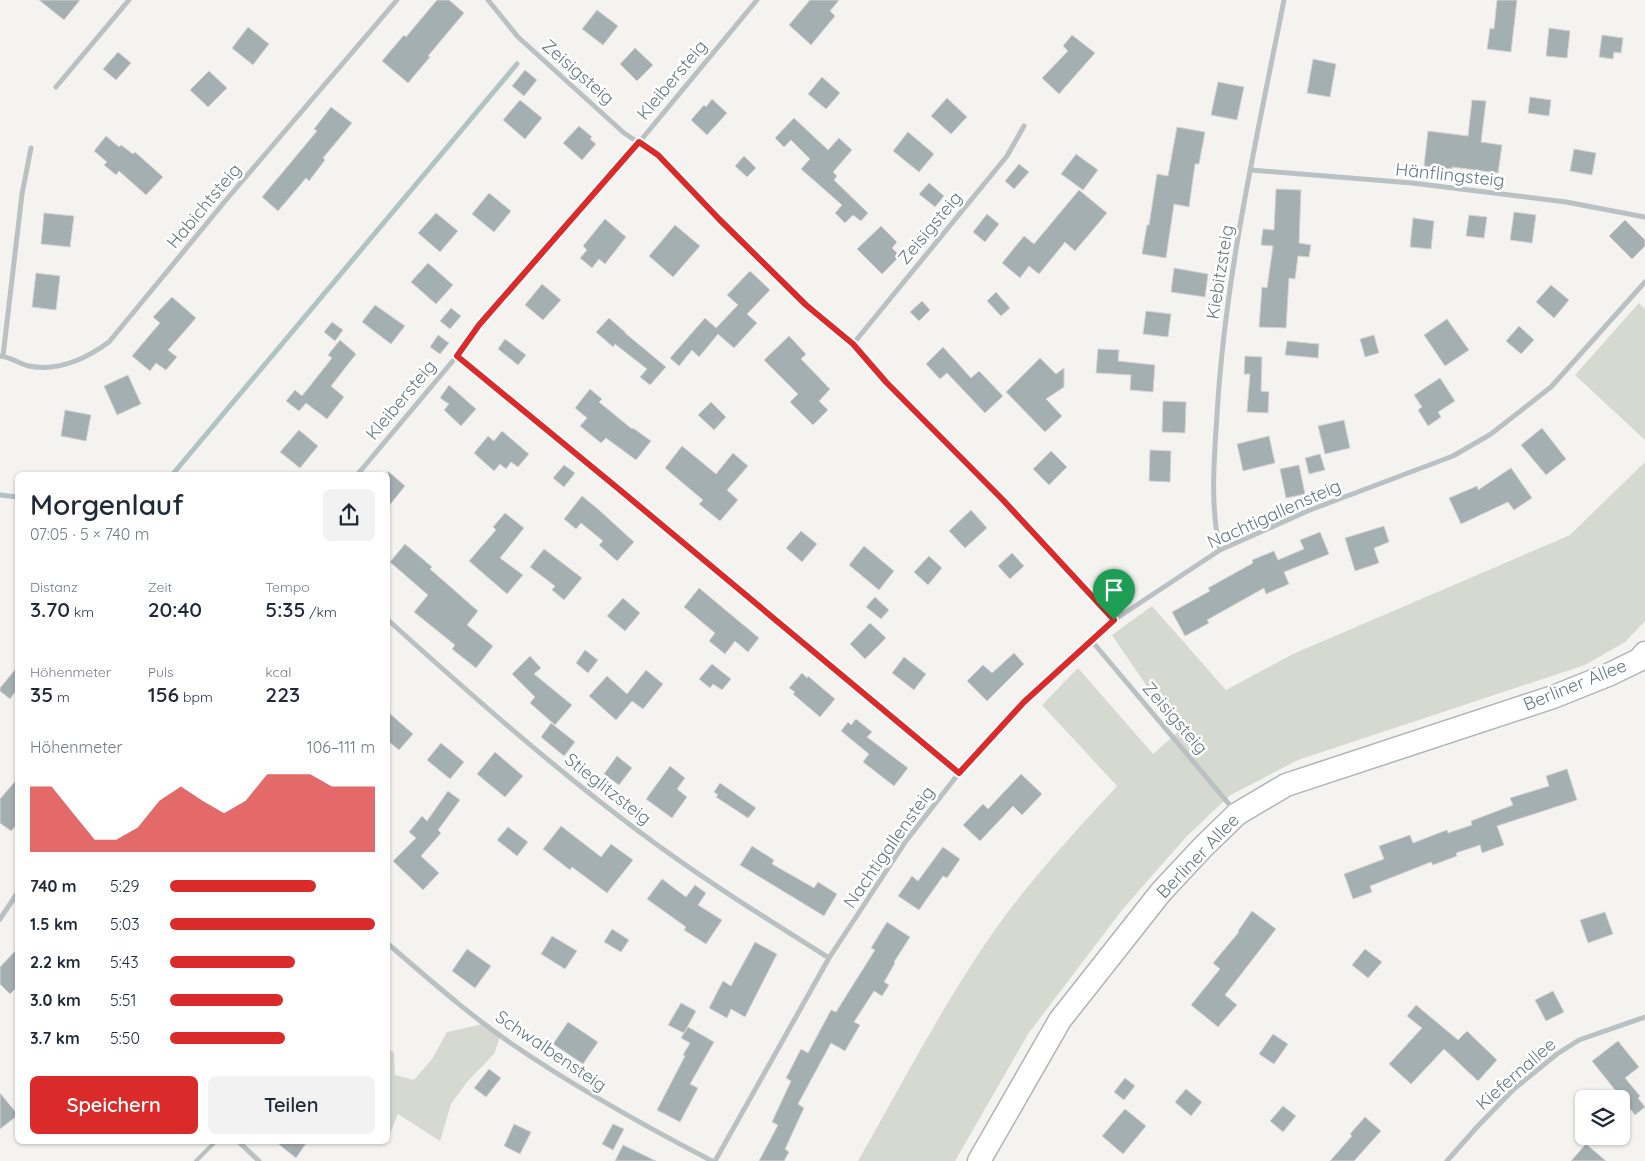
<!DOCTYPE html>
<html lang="de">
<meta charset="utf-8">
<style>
:root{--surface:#fff;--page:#f2f2f3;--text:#1f2937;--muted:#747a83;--accent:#da2a2a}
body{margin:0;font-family:Quicksand,sans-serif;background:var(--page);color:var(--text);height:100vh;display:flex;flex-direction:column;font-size:19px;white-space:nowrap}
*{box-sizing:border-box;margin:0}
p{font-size:16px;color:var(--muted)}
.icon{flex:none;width:28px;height:28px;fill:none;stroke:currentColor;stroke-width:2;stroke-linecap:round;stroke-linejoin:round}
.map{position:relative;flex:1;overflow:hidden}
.details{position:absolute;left:15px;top:472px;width:375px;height:672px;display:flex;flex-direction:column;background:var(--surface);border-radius:8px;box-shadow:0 1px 4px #0004}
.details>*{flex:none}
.controls{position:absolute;left:1575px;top:1090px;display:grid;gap:10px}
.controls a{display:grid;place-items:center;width:55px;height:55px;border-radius:8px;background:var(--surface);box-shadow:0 1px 4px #0004;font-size:25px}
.pin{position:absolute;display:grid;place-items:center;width:42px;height:42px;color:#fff;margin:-51px -21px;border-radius:50% 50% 50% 0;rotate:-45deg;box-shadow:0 0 5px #0007}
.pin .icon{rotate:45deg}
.round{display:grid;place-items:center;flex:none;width:52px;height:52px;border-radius:8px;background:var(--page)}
.headline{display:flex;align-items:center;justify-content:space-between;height:85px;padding:0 15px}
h1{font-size:28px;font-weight:600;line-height:38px}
.stats{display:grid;grid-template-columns:repeat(3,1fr);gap:8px;height:85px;padding:5px 15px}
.stats div{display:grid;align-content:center}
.stats b{font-size:21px;font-weight:600}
.stats small{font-size:14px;font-weight:400}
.stats p{font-size:14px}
.chart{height:140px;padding:10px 15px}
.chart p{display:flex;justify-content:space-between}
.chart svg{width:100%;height:90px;margin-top:5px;fill:var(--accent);opacity:.7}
.primary-button{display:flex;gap:10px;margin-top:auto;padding:10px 15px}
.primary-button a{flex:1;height:58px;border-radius:8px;background:var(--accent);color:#fff;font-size:20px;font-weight:600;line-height:58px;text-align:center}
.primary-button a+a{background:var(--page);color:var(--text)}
ul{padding:0 15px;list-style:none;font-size:16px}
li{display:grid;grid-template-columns:80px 60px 1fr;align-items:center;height:38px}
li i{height:12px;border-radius:6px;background:var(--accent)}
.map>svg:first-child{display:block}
</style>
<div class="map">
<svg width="1645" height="1161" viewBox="0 0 1645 1161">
<rect width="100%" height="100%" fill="#f4f3f0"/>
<path fill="#d5d9cf" d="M 1639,303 L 1645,309 L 1645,440 L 1575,375 Z
M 1645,462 L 1645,621 L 1625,642 L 1585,665 L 1298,760 L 1229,796 L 1186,837 L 1122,910 L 1028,1034 L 955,1161 L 858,1161 C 902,1084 943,1004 994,931 C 1031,879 1074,833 1117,786 L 1042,705 L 1078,668 L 1153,754 L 1178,732 L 1112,635 L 1152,606 L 1226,690 L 1293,654 L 1570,535 Z
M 483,1024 L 500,1037 L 494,1054 L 467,1082 L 451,1104 L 440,1141 L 398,1114 L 388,1139 L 388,1050 L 394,1052 L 395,1075 L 414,1080 L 432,1059 L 447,1032 Z"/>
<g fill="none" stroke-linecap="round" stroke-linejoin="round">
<path stroke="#b2c3c3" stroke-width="5" d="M 172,475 L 517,64
M 0,495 L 18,497"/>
</g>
<path fill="#a4afb1" stroke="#d5d4d3" d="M 39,0 L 80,0 L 64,20 Z
M 437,0 L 449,0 L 464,13 L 428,56 L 430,57 L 408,83 L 382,61 L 404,35 L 406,37 Z
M 810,0 L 839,0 L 830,11 L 835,16 L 811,45 L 789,25 Z
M 1497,0 L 1517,0 L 1511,52 L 1487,49 L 1490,28 L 1494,29 Z
M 597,10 L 618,26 L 603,45 L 582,29 Z
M 248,27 L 269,44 L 253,65 L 232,48 Z
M 1549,28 L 1570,31 L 1567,58 L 1546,56 Z
M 1072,35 L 1095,53 L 1059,94 L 1042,78 L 1068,51 L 1063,46 Z
M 1602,35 L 1623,38 L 1621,53 L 1614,52 L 1613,59 L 1599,57 Z
M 635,48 L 653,65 L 637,81 L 620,64 Z
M 118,52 L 131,63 L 116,80 L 103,69 Z
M 1313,59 L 1336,64 L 1330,97 L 1307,93 Z
M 525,70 L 537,80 L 524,96 L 512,86 Z
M 209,71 L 227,88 L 208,107 L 190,90 Z
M 822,77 L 840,93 L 826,109 L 808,94 Z
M 1218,82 L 1244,87 L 1237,120 L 1211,115 Z
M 1530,97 L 1551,100 L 1549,116 L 1528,113 Z
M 947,98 L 967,117 L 951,134 L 931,116 Z
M 712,99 L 727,113 L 707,135 L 691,120 L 704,105 L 706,107 Z
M 520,100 L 542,118 L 525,139 L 503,120 Z
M 1472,100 L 1486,101 L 1481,142 L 1502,145 L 1498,173 L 1452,167 L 1452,169 L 1424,166 L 1428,131 L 1468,136 Z
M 331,107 L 352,123 L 323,158 L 325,160 L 309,181 L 306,178 L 278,211 L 262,197 L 317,131 L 314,129 Z
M 794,118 L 828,150 L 839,138 L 852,150 L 833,172 L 837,176 L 834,180 L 868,213 L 861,221 L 853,215 L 845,223 L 835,213 L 842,205 L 801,169 L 810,159 L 791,140 L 784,147 L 775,138 Z
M 579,126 L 592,137 L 590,139 L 596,144 L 582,160 L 563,143 Z
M 1177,127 L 1205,132 L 1199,164 L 1195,164 L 1189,207 L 1174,204 L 1166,258 L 1142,254 L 1147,225 L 1149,225 L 1157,174 L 1168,176 Z
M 908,132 L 934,154 L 919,172 L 893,151 Z
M 106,136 L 119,147 L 121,145 L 133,154 L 135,152 L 163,177 L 146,195 L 119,171 L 116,175 L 104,165 L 107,162 L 94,151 Z
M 1574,149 L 1596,153 L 1592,175 L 1570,171 Z
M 1076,154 L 1098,170 L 1083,190 L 1061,174 Z
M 744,156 L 756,168 L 747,177 L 735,166 Z
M 1019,164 L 1029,172 L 1014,189 L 1005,181 Z
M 929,183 L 944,196 L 935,207 L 919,194 Z
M 1276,189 L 1301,190 L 1299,243 L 1311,245 L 1309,257 L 1298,256 L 1295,279 L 1289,278 L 1286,328 L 1259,327 L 1262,287 L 1267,288 L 1273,246 L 1261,245 L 1263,229 L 1274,230 Z
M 1079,190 L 1107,213 L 1075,251 L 1065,242 L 1039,274 L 1029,266 L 1020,278 L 1002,263 L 1024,236 L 1034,244 Z
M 489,193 L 511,211 L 494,232 L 472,214 Z
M 1514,212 L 1536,215 L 1532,243 L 1510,240 Z
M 44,213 L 74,216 L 70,247 L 41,244 Z
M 436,213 L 458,231 L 440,252 L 418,233 Z
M 987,214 L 999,224 L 985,242 L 973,232 Z
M 1469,215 L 1487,217 L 1484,238 L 1466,236 Z
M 1413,218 L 1434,221 L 1431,249 L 1410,247 Z
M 605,219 L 626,237 L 605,264 L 599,259 L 592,268 L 580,258 L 587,250 L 583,246 Z
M 1625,220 L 1645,240 L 1645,246 L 1632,259 L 1609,236 Z
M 675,225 L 700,246 L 673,277 L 649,256 Z
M 881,226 L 897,242 L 892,248 L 900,256 L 882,274 L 857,249 Z
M 428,263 L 453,285 L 436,304 L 411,282 Z
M 1174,268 L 1208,274 L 1205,297 L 1171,292 Z
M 750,271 L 770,290 L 747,314 L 757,323 L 734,348 L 718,334 L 699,357 L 692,350 L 679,366 L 670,358 L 705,318 L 716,328 L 738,305 L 727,295 Z
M 36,273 L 60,276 L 56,310 L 32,307 Z
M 542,284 L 561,300 L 543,320 L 525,305 Z
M 1551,285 L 1569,300 L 1554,318 L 1536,302 Z
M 996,292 L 1010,308 L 1001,316 L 987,301 Z
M 172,297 L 196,318 L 168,350 L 177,357 L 166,370 L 156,363 L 150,371 L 132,356 L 160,323 L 153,317 Z
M 922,301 L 930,310 L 919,321 L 910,312 Z
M 375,305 L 405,326 L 391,344 L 362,322 Z
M 451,308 L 461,316 L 450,329 L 440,321 Z
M 1146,311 L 1171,314 L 1168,337 L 1143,334 Z
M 609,318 L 625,332 L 625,333 L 666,367 L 650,385 L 640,377 L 647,369 L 615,344 L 613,347 L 596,332 Z
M 1447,319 L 1469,350 L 1445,366 L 1424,335 Z
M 332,322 L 343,330 L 335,341 L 324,332 Z
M 1519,326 L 1534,340 L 1521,354 L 1506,341 Z
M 438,335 L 449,343 L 440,354 L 430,347 Z
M 1374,335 L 1379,353 L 1365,357 L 1360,339 Z
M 789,336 L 806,354 L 801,359 L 830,389 L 819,401 L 828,410 L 813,425 L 790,402 L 798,394 L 764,360 Z
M 505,339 L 526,355 L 518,365 L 498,349 Z
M 340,340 L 356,354 L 331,386 L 344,397 L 327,419 L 306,403 L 299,411 L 286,401 L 295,390 L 302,396 L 332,358 L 328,355 Z
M 1287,341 L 1319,344 L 1318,358 L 1285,355 Z
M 943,347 L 971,378 L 979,371 L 1003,396 L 985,413 L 947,373 L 940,379 L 926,364 Z
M 1098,349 L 1119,350 L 1118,361 L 1155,365 L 1153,392 L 1130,390 L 1131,375 L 1096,373 Z
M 1245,356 L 1262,357 L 1261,391 L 1269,392 L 1268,413 L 1247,412 L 1250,374 L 1244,374 Z
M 1040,358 L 1056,374 L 1064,368 L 1064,387 L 1046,399 L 1062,416 L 1045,432 L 1006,392 Z
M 128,375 L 141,404 L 117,415 L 104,386 Z
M 1440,378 L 1455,401 L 1438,412 L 1441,417 L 1428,426 L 1418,410 L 1422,407 L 1414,395 Z
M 449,385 L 476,409 L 461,426 L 444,410 L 449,404 L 440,398 Z
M 590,389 L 602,399 L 599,402 L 632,429 L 633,428 L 651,441 L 636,460 L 606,438 L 601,443 L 580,426 L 587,418 L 575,408 Z
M 1163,401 L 1186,402 L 1185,433 L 1162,432 Z
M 711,402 L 726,417 L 714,430 L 698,415 Z
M 65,410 L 91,415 L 86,441 L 61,436 Z
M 1344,420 L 1350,448 L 1325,454 L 1318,426 Z
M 1542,428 L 1566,459 L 1546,475 L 1521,445 Z
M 299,430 L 318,446 L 300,468 L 280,452 Z
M 502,431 L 529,454 L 518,467 L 511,462 L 506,469 L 500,464 L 494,471 L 474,453 L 488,436 L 494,441 Z
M 1269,436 L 1275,463 L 1243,471 L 1237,444 Z
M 682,446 L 716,474 L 733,453 L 748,466 L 727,490 L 738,500 L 720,521 L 699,504 L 703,500 L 665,468 Z
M 1150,450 L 1171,451 L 1170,482 L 1149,481 Z
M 1051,451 L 1067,467 L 1049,485 L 1033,469 Z
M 1320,454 L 1325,470 L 1309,474 L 1305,458 Z
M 564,465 L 575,473 L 564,487 L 553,478 Z
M 1299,465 L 1305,494 L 1286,498 L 1280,469 Z
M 1511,468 L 1532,498 L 1514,510 L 1508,502 L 1461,524 L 1449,498 L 1477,486 L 1478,490 Z
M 388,471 L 405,486 L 388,507 Z
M 582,496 L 599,510 L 634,542 L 617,561 L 599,545 L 603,541 L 581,523 L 576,529 L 564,519 Z
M 971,510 L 987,528 L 965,548 L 949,531 Z
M 505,513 L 524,528 L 500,558 L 523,575 L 507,594 L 469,561 L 496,530 L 493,527 Z
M 1384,526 L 1389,542 L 1374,548 L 1379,563 L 1355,571 L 1345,538 Z
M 801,531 L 817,544 L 802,562 L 786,548 Z
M 1320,532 L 1329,554 L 1284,572 L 1289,584 L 1266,594 L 1264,588 L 1207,620 L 1209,623 L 1185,636 L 1172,612 L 1210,591 L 1208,588 L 1253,563 L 1252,560 L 1274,551 L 1278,560 L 1304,549 L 1300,540 Z
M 405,544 L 432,567 L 430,569 L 478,611 L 467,625 L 493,646 L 476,668 L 452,649 L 455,645 L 414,612 L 428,595 L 390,562 Z
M 864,546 L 894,571 L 879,590 L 849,565 Z
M 544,549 L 582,578 L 564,600 L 552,590 L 555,586 L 530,567 Z
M 1012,553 L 1024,566 L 1010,579 L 998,566 Z
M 929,556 L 942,568 L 928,585 L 914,572 Z
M 699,588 L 759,638 L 748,652 L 735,641 L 725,654 L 709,641 L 715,633 L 684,607 Z
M 875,597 L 889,610 L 881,619 L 866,607 Z
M 623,598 L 640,613 L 625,631 L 607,616 Z
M 870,623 L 886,638 L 865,659 L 850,644 Z
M 585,650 L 598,660 L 588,673 L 576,663 Z
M 1014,653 L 1024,664 L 987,701 L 967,681 L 983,665 L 992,673 Z
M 530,656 L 541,668 L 534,674 L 572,705 L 555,725 L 530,703 L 535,697 L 512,674 Z
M 904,657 L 926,674 L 914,690 L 892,673 Z
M 712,664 L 731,679 L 722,690 L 713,684 L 710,688 L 699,679 Z
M 18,666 L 18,688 L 10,699 L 0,691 L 0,688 Z
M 646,670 L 663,684 L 643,709 L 632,701 L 616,720 L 589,696 L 607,676 L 627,694 Z
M 802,673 L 807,678 L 808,676 L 835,699 L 820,717 L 793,694 L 795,692 L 789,688 Z
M 388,712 L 413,734 L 399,750 L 388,741 Z
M 856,719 L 872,732 L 867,737 L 908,768 L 894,786 L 863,762 L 869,754 L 841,731 L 848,722 L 851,725 Z
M 551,723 L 575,742 L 564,756 L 541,737 Z
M 441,743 L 464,762 L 450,779 L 427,760 Z
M 495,752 L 523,776 L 505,797 L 477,774 Z
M 617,756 L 632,768 L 619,785 L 604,774 Z
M 670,766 L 685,778 L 677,789 L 687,797 L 672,818 L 646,799 Z
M 1567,769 L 1577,800 L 1497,826 L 1504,845 L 1482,853 L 1480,845 L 1456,853 L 1457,856 L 1433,865 L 1431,862 L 1370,886 L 1372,892 L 1353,899 L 1344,874 L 1384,859 L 1379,846 L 1410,835 L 1413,843 L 1447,830 L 1448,833 L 1472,825 L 1471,821 L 1513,805 L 1510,798 L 1549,786 L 1546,776 Z
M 1021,774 L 1042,794 L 1022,815 L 1013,806 L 980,841 L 963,825 L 983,804 L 988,809 Z
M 18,778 L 18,823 L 11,831 L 0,823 L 0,799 Z
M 720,783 L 756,808 L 748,818 L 716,797 L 718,795 L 714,792 Z
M 448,791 L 460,800 L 438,830 L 441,833 L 421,856 L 439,873 L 423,890 L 393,861 L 416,838 L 409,832 L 422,816 L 427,821 Z
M 561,826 L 601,857 L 611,844 L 633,860 L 607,893 L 572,867 L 570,870 L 543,849 Z
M 508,827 L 528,842 L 517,856 L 497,840 Z
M 752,846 L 774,860 L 772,864 L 814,888 L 818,882 L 837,894 L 824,916 L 740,865 Z
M 943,847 L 960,859 L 947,878 L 943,876 L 919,910 L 898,896 L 912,876 L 918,881 Z
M 662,879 L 686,897 L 695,885 L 706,893 L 698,905 L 722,920 L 706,944 L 684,930 L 686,927 L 647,899 Z
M 1252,911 L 1276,929 L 1225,995 L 1237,1005 L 1218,1027 L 1191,1005 L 1220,969 L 1213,963 L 1239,932 L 1238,931 Z
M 1605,912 L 1613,934 L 1588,943 L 1580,920 Z
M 887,922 L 910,937 L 894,962 L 895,963 L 884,982 L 889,985 L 882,996 L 874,991 L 854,1022 L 860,1025 L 845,1051 L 831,1043 L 798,1104 L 804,1108 L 785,1149 L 789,1152 L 784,1161 L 759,1161 L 778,1125 L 772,1122 L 791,1081 L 786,1078 L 801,1049 L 808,1053 L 831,1010 L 836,1012 L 875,950 L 871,948 Z
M 612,929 L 629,940 L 621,952 L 604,942 Z
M 552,936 L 577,951 L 565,969 L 541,954 Z
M 755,942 L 777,954 L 745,1017 L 731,1009 L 727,1018 L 709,1008 L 723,981 L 731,986 Z
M 18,948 L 18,986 L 10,994 L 0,984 L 0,967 Z
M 467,949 L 491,966 L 475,988 L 452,971 Z
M 1365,949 L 1382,962 L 1368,978 L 1352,965 Z
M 1553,991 L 1564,1012 L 1546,1021 L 1535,1000 Z
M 681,1003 L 696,1011 L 684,1033 L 688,1027 L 714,1042 L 690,1084 L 698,1088 L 680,1122 L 657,1110 L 685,1056 L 683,1055 L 690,1043 L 681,1038 L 684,1033 L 668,1025 Z
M 1416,1005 L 1458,1040 L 1467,1031 L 1497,1060 L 1478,1081 L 1444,1049 L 1411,1084 L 1389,1064 L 1422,1028 L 1407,1016 Z
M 568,1022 L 598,1042 L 583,1064 L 553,1044 Z
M 1273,1034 L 1288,1044 L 1274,1064 L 1259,1054 Z
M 1618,1041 L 1639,1067 L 1625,1078 L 1640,1096 L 1638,1098 L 1645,1107 L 1635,1115 L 1592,1061 Z
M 489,1069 L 501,1078 L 486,1097 L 474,1088 Z
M 1125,1078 L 1135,1086 L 1124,1100 L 1114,1092 Z
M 1186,1089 L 1202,1102 L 1191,1116 L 1175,1102 Z
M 0,1093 L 18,1115 L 0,1129 Z
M 1283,1106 L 1296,1116 L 1283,1132 L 1270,1121 Z
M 1125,1109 L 1146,1126 L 1123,1154 L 1102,1136 Z
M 1365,1117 L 1381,1131 L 1354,1161 L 1330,1161 L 1352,1136 L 1350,1134 Z
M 514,1124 L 531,1132 L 520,1154 L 504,1146 Z
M 613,1124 L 624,1129 L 613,1150 L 602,1144 Z
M 276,1142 L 307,1142 L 296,1158 Z
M 1586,1144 L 1606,1161 L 1571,1161 Z
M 623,1145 L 656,1161 L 615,1161 Z"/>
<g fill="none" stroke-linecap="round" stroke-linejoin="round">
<defs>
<path id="secondary" d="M 979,1161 L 1060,1020 L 1161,892 L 1203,847 L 1237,814 L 1286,785 L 1553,697 L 1608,675 L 1639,660 L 1645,653"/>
</defs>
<use href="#secondary" stroke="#adb5b7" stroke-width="25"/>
<path stroke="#bac1c2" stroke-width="4" d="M 196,1161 L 215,1142"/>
<path stroke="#bac1c2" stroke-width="5" d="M 488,0 L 518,37 L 624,133 L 658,155 L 719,219 L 807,305 L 853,344 L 886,383 L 1003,500 L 1114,620
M 56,87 L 129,0
M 1250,170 L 1412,183 L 1566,202 L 1645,217
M 853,344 L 1007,156 L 1024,126
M 0,356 C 11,357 19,364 29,366 C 58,372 87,358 109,342 L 226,200 L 397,0
M 3,356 L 22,194 L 31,148
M 457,356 L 674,534 L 959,773
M 357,475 L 457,356 L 479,325 L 622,163 L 757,0
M 1220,550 C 1210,506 1214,460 1217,415 C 1225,275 1257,137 1284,0
M 388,620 C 468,692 550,765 637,830 C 698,876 764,917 829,958
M 1091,640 L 1234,810
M 0,919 L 18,892
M 388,944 C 428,978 468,1014 512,1044 C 576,1088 643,1125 712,1161
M 239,1142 L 259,1161
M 715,1161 L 829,958 L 906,841 L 959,773 L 1024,702 L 1114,620 L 1220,550 L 1310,510 L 1453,456 L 1491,434 L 1551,387 L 1645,282
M 1447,1161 L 1477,1127 L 1514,1089 L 1557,1054 L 1579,1040 L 1645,1017"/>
<use href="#secondary" stroke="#fff" stroke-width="22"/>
</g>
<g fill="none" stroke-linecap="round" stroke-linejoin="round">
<defs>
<path id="route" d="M 639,142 L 658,155 L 719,219 L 806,305 L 853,344 L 886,382 L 1003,500 L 1114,620 L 1024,702 L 959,773 L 620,490 L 457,356 L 479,325 Z"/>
</defs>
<use href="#route" stroke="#fff" stroke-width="10"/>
<use href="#route" stroke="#da2a2a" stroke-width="6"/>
</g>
<g text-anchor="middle" stroke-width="5" stroke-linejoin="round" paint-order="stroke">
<g font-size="18" fill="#647a80" stroke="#fff">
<text transform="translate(578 72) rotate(41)" y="6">Zeisigsteig</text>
<text transform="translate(672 80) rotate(-50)" y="6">Kleibersteig</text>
<text transform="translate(1450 175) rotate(6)" y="6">Hänflingsteig</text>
<text transform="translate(204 206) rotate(-50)" y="6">Habichtsteig</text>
<text transform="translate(930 228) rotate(-50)" y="6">Zeisigsteig</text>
<text transform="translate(1220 272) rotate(-81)" y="6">Kiebitzsteig</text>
<text transform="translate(401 400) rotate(-50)" y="6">Kleibersteig</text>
<text transform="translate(1274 514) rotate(-24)" y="6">Nachtigallensteig</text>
<text transform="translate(1575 685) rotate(-22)" y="6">Berliner Allee</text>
<text transform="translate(1175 718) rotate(49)" y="6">Zeisigsteig</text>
<text transform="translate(608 789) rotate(38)" y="6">Stieglitzsteig</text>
<text transform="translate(889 847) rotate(-55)" y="6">Nachtigallensteig</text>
<text transform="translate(1198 856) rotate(-46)" y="6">Berliner Allee</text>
<text transform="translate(551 1051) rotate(34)" y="6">Schwalbensteig</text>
<text transform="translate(1516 1074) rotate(-41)" y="6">Kiefernallee</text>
</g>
</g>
</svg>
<div class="controls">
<a><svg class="icon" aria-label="layers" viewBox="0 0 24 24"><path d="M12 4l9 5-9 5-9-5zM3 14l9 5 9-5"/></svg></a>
</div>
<div class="pin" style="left:1114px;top:620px;background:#1e9e55"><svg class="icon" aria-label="arrive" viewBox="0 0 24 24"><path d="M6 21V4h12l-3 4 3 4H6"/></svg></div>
<section class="details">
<div class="headline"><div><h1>Morgenlauf</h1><p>07:05 · 5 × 740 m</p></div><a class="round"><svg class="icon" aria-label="share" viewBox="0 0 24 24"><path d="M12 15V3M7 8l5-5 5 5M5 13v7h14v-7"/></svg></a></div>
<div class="stats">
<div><p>Distanz</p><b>3.70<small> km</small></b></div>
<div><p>Zeit</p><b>20:40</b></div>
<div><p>Tempo</p><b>5:35<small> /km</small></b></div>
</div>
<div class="stats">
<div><p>Höhenmeter</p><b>35<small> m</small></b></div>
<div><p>Puls</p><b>156<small> bpm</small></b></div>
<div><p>kcal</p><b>223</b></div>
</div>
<div class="chart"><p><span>Höhenmeter</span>106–111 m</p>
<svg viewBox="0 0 160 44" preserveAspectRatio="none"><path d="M0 44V12L10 12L20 25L30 38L40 38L50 32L60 19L70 12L80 19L90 25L100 19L110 6L120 6L130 6L140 12L150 12L160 12V44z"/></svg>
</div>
<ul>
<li><b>740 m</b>5:29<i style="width:71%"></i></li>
<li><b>1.5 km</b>5:03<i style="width:100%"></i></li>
<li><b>2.2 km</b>5:43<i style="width:61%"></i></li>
<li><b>3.0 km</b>5:51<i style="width:55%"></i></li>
<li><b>3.7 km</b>5:50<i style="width:56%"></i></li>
</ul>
<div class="primary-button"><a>Speichern</a><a>Teilen</a></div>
</section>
</div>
